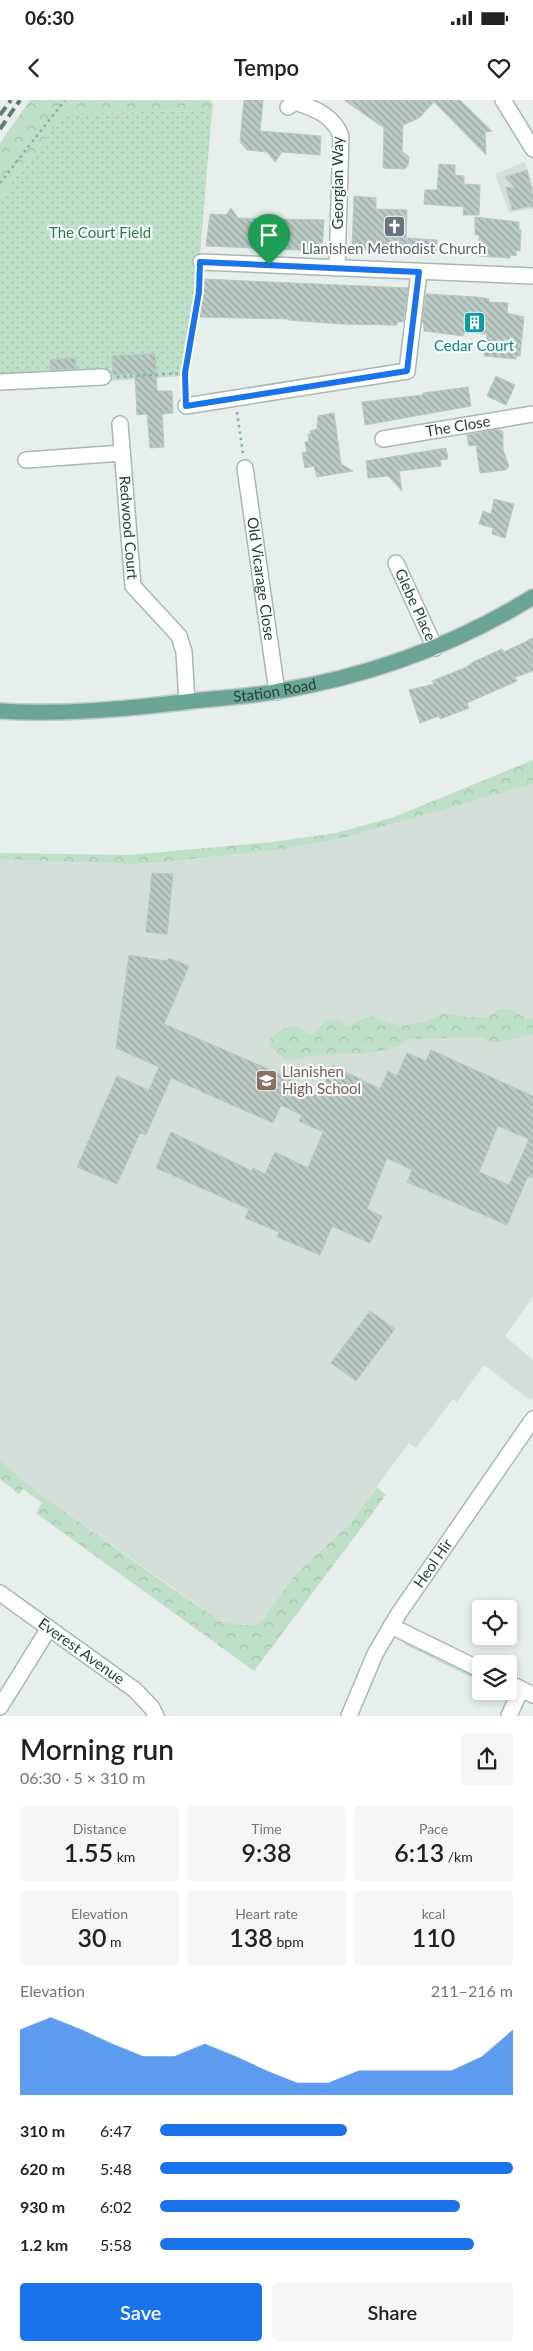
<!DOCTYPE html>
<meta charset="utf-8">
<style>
:root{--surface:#fff;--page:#f6f6f6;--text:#222;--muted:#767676;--accent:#1a73e8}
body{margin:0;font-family:Lato,sans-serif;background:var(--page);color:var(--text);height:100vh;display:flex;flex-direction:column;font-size:19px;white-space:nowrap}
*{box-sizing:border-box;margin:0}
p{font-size:16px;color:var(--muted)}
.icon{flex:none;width:28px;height:28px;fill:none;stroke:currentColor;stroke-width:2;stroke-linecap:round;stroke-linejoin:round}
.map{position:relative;height:1616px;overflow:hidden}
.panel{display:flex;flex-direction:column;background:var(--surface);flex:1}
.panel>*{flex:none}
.buttons{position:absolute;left:472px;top:1500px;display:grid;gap:10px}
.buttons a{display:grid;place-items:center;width:45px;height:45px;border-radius:5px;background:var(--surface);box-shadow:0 2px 8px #0003;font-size:25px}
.pin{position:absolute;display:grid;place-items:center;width:42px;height:42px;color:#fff;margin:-51px -21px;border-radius:50% 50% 50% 0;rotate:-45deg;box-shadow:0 0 5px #0007}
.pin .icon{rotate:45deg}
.round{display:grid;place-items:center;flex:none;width:52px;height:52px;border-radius:5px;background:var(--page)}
.overview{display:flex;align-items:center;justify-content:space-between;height:85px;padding:0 20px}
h1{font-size:28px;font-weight:600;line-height:38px}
.figures{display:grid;grid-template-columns:repeat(3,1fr);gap:8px;height:85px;padding:5px 20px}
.figures div{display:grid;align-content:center;border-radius:5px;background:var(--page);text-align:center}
.figures b{font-size:25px;font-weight:600}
.figures small{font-size:14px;font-weight:400}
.figures p{font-size:14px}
.chart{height:140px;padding:10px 20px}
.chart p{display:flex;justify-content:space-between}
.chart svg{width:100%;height:90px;margin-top:5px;fill:var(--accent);opacity:.7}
.action{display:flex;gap:10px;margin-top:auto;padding:10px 20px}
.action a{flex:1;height:58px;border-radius:5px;background:var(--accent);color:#fff;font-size:20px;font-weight:600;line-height:58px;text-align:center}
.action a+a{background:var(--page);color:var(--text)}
ul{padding:0 20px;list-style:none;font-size:16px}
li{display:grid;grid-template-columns:80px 60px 1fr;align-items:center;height:38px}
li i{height:12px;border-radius:6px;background:var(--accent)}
.status{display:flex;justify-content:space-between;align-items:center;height:35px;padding:0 25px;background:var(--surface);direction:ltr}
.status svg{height:14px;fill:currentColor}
header{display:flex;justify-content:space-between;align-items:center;height:65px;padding:0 20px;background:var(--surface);font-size:22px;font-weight:600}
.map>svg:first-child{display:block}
</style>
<div class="status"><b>06:30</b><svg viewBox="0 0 49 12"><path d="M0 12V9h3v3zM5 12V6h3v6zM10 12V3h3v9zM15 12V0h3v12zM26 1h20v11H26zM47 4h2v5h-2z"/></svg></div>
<header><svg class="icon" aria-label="back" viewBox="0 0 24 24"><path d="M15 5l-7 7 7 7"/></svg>Tempo<svg class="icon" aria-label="heart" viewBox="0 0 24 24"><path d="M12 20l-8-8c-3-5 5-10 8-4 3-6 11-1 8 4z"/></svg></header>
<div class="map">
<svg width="533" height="1616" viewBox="0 0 533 1616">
<defs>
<pattern id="forest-crowns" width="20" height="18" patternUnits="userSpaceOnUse" patternTransform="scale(1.25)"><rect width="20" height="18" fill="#bfe0c8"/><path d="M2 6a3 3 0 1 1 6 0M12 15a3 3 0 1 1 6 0" fill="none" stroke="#a4c1ad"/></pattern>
<pattern id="park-dots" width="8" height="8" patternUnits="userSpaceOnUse" patternTransform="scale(1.25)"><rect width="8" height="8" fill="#bfe0c8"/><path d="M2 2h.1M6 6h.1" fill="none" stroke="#a4c1ad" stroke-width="1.8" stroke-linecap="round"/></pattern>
<pattern id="building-back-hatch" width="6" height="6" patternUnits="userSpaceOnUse" patternTransform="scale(1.25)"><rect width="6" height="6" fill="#bbcac4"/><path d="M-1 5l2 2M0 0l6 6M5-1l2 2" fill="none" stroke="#98a6a0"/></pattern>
</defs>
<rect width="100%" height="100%" fill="#e6efeb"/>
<path fill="#d4dfda" d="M 525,62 L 533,89 L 533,108 L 509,113 L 495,74 Z
M 533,684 L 533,1197 L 505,1236 L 533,1260 L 533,1297 L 530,1300 L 484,1265 L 457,1302 L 453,1299 L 416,1348 L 409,1343 L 349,1424 L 295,1475 L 263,1519 L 253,1525 L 239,1525 L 220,1521 L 40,1394 L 0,1360 L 0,759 L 126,764 L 156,763 L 284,749 L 344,738 Z"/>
<path fill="#bfe0c8" d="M 406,1542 L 412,1542 L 481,1575 L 481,1582 L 404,1544 Z"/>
<path fill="url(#forest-crowns)" d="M 30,0 L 210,0 L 213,4 L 212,11 L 79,13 L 64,15 L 0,98 L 0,43 Z
M 533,660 L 533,684 L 344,738 L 284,749 L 156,763 L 126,764 L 0,759 L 0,753 L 129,755 L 273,742 L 336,733 L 394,717 Z
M 499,909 L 511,909 L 526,919 L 533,918 L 533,934 L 496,943 L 479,937 L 409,939 C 389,958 337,952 311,956 C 302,957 294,960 284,960 L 269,945 C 272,931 283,929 295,925 L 308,934 L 313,934 L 325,921 L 339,920 L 348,926 L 370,916 L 400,926 L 425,922 L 445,913 L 466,917 L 489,917 Z
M 0,1360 L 40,1394 L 166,1484 L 220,1521 L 239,1525 L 253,1525 L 263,1519 L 295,1475 L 349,1424 L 377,1387 L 386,1395 L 254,1571 L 36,1413 L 42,1403 L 23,1389 L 19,1394 L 0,1379 Z"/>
<path fill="url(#park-dots)" d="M 212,11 L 197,191 L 183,276 L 0,288 L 0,98 L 64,15 L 79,13 Z"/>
<path fill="url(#building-back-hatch)" stroke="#b8c9c2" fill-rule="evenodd" d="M 244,0 L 263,0 L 260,31 L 321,36 L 320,55 L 282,52 L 275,62 L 267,52 L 247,50 L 240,42 Z
M 344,0 L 460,0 L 492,31 L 485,32 L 486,55 L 434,2 L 419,18 L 403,25 L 402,51 L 409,57 L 408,65 L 405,69 L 383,68 L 384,28 Z
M 439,64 L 455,65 L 455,75 L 464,76 L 464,84 L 480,85 L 479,115 L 463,115 L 464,107 L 424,104 L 425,90 L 437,90 Z
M 527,70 L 533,93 L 533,109 L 531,106 L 512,110 L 506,87 L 515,88 L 505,77 Z
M 354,96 L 376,98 L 376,109 L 407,110 L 406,138 L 437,140 L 436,154 L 424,153 L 424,151 L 352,149 Z
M 231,108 L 238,118 L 324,120 L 322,151 L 206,146 L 210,114 L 226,115 Z
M 475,117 L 519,122 L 519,130 L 521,130 L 520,151 L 516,150 L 516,156 L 510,155 L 510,158 L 478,156 L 479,135 L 475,135 Z
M 202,179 L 408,188 L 403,222 L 397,222 L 397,225 L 340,224 L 289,220 L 289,219 L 200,217 Z
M 426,194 L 477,197 L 489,199 L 489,202 L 508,203 L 507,213 L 524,217 L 520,256 L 516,256 L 516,259 L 484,256 L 487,234 L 464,232 L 463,236 L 424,231 L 424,223 L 422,223 Z
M 155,254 L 157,291 L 172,291 L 173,313 L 162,314 L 164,347 L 150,348 L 147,314 L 137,315 L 135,274 L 113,275 L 112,256 Z
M 75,258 L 76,269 L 50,270 L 50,260 Z
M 496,276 L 515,285 L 506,305 L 487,296 Z
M 468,287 L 471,306 L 365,325 L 362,302 L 423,295 L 423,293 Z
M 334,313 L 341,364 L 353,371 L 317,377 L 314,366 L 305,368 L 302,352 L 307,352 L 305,342 L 309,341 L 308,334 L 311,334 L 310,331 L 317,329 L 318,316 Z
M 499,329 L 503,332 L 503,350 L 509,366 L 506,370 L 480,373 L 476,345 L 469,346 L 467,335 Z
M 446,348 L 448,359 L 440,360 L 441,366 L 399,371 L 402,391 L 388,376 L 368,378 L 366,361 Z
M 494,399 L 514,404 L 505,438 L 492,434 L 493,428 L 479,424 L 483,411 L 491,414 Z
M 533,538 L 533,571 L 515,577 L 517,581 L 467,603 L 469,608 L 440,619 L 439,616 L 420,623 L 409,590 L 434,584 L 432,581 L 467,567 L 473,562 L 502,549 L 504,552 Z
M 152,773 L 173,774 L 167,834 L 146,832 Z
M 129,855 L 167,861 L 169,858 L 189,866 L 164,924 L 292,979 L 290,984 L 318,996 L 332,965 L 380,989 L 388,971 L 397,976 L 407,953 L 426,961 L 431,950 L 533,996 L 533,1078 L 528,1076 L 507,1125 L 407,1082 L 412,1070 L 387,1058 L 367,1109 L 382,1116 L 370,1143 L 332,1126 L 320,1155 L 277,1137 L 279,1132 L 245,1118 L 249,1109 L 156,1068 L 171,1032 L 252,1071 L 253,1068 L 265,1074 L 275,1052 L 308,1068 L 323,1032 L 299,1021 L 302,1015 L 281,1005 L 273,1023 L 171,978 L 146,1035 L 140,1033 L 117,1084 L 77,1067 L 117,976 L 149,990 L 159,967 L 116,948 ZM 498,1026 L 529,1039 L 509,1085 L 479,1072 Z
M 370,1211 L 395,1229 L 356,1281 L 331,1263 Z"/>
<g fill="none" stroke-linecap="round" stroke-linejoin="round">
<defs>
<g id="minor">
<path d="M 503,0 L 533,49"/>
<path d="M 288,7 L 295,2 C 314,8 334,16 341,36 L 337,168"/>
<path d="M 201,162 L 533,176"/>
<path d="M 0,282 L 103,277"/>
<path d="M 186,306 L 407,271 L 419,172"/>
<path id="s1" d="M 120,324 L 133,486 L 179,536 L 184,552 L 187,602"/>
<path id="s2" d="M 383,339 L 533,314"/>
<path d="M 26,360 L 122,353"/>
<path id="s3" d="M 245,368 L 277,592"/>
<path id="s4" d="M 396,463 L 435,548"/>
<path id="s5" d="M 0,1493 L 135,1590 L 152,1608 L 156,1616"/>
<path d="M 391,1526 L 481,1570"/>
<path d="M 509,1583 L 533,1595"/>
<path d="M 0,1607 L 49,1528"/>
<path id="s6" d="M 349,1616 L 375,1554 L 399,1513 L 533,1319"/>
<path d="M 509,1616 L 521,1589"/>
</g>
<g id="major">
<path id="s7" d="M 0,611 C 62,615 123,609 185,602 C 216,598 248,597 279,591 C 369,576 455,545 533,497"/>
</g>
</defs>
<use href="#minor" stroke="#a8b8b2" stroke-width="18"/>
<use href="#major" stroke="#c2cac8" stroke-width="18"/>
<path stroke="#86b3a5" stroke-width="2.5" stroke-dasharray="2.5 4" stroke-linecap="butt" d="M 0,83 L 65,0
M 117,277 L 185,273
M 186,292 L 185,273 L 200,176
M 237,312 L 243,354"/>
<use href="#minor" stroke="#fff" stroke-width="15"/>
<use href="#major" stroke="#6aa596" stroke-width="15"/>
<path stroke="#5f7d75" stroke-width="4" stroke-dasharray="10 5" stroke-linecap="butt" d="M 0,15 L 11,0
M 0,29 L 20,0"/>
</g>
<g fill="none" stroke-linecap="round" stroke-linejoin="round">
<defs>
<path id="route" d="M 200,162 L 419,172 L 407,271 L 186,306 L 185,273 L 199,192 Z"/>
</defs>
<use href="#route" stroke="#fff" stroke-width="10"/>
<use href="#route" stroke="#1a73e8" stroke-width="6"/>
</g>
<defs>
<symbol id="church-square" viewBox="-11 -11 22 22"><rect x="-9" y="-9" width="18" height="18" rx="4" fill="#6b7280" stroke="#f7fbf9"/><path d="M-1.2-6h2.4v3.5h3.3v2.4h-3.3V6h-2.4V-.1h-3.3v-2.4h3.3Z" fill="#fff"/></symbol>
<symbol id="building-square" viewBox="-11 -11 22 22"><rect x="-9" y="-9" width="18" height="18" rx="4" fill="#0f9aa8" stroke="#f7fbf9"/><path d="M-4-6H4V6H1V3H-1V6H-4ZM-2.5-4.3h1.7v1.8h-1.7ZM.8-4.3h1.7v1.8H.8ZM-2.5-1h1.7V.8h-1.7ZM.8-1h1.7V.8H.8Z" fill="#fff"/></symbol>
<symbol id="school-square" viewBox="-11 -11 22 22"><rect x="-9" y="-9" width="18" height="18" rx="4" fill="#8d6e63" stroke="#f7fbf9"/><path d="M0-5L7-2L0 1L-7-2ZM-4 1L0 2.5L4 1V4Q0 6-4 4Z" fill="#fff"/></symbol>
</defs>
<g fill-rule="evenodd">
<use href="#church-square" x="382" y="114" width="25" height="25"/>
<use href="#building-square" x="462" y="210" width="25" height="25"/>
<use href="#school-square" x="254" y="968" width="25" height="25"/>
</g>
<g text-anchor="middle" stroke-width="4.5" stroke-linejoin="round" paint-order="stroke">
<g font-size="15" fill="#24423a" stroke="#f7fbf9">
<text transform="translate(338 83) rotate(-90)" y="5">Georgian Way</text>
<text dy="5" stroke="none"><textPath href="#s2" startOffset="76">The Close</textPath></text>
<text dy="5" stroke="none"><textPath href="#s1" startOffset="104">Redwood Court</textPath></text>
<text dy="5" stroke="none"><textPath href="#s3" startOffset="112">Old Vicarage Close</textPath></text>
<text dy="5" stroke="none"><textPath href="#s4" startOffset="46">Glebe Place</textPath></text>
<text dy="5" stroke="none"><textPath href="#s7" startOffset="276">Station Road</textPath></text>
<text dy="5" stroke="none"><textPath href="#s6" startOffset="175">Heol Hir</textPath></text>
<text dy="5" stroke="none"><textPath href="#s5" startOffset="100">Everest Avenue</textPath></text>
</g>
<g font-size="15" fill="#2d7a4b" stroke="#f7fbf9">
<text x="100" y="138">The Court Field</text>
</g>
<g font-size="15" fill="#5b616d" stroke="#f7fbf9">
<text x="394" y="154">Llanishen Methodist Church</text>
</g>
<g font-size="15" fill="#0d838f" stroke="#f7fbf9">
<text x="474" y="251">Cedar Court</text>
</g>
<g font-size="15" fill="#785e54" stroke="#f7fbf9" text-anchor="start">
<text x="282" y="977">Llanishen<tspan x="282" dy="17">High School</tspan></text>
</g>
</g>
</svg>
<div class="buttons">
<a><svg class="icon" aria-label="locate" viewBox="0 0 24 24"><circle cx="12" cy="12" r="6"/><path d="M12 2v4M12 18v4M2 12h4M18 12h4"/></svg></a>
<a><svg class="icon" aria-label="layers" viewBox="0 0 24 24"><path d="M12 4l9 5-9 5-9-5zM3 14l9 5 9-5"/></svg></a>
</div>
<div class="pin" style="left:269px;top:165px;background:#1e9e55"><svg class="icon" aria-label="arrive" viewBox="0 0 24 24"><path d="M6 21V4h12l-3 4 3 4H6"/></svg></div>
</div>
<section class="panel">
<div class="overview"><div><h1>Morning run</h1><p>06:30 · 5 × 310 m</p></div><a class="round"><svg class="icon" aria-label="share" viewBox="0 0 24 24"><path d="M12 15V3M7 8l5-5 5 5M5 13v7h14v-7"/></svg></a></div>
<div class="figures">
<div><p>Distance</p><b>1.55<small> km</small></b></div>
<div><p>Time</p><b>9:38</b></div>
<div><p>Pace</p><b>6:13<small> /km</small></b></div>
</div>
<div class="figures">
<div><p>Elevation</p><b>30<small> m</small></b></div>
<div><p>Heart rate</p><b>138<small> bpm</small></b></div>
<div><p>kcal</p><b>110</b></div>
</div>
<div class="chart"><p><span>Elevation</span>211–216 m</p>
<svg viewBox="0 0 160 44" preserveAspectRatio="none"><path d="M0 44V12L10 6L20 12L30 19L40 25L50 25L60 19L70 25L80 32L90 38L100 38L110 32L120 32L130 32L140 32L150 25L160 12V44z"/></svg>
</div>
<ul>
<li><b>310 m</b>6:47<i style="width:53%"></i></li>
<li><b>620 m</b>5:48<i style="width:100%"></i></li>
<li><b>930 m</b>6:02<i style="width:85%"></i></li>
<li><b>1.2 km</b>5:58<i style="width:89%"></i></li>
</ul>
<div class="action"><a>Save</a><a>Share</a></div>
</section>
